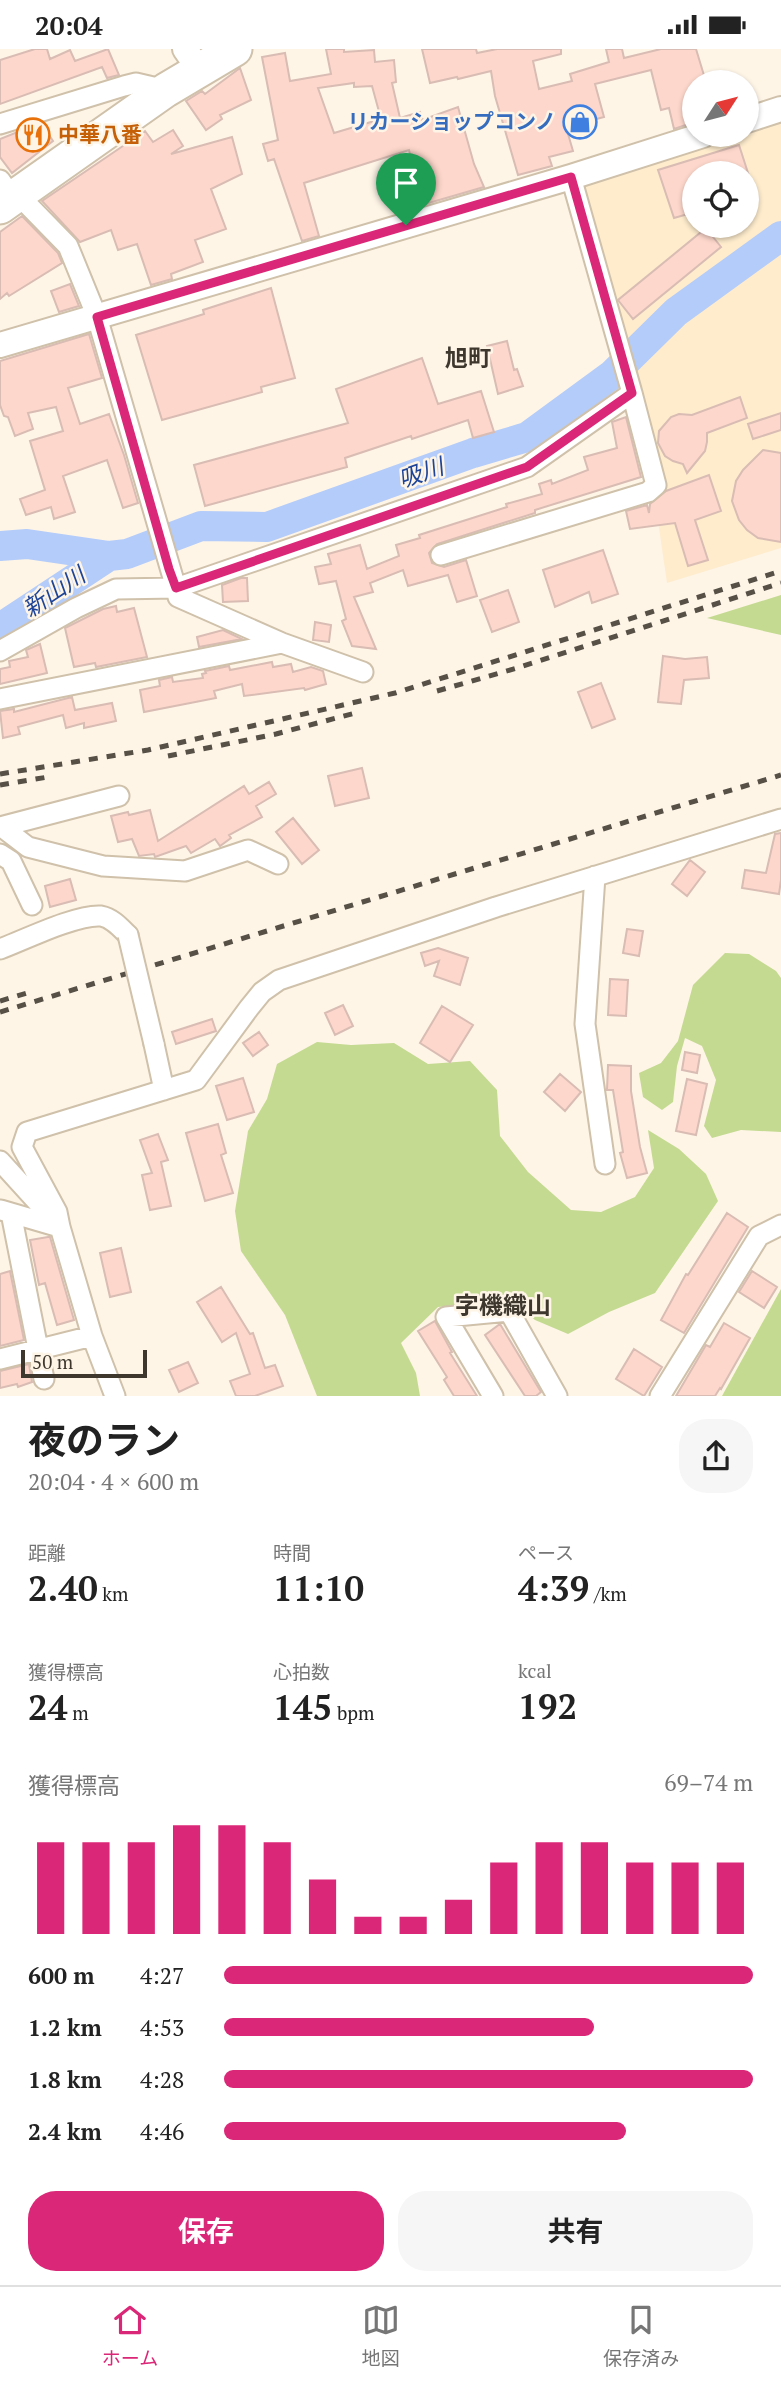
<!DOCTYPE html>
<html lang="ja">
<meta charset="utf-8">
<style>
:root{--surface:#fff;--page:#f6f6f6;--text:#222;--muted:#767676;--line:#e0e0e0;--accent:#db2777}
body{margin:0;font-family:"PT Serif","Noto Sans JP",serif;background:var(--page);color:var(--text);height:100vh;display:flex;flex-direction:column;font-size:26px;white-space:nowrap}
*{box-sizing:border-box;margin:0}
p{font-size:23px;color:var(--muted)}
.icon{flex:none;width:38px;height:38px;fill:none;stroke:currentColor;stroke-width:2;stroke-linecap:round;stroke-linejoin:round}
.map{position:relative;height:1347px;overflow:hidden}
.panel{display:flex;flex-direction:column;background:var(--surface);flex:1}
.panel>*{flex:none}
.needle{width:46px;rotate:54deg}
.tools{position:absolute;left:682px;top:21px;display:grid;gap:14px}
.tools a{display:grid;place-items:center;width:77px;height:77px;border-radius:50%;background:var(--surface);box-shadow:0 2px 5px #0004;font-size:35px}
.scale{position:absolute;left:21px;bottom:18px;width:126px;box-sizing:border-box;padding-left:7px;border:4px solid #3d372e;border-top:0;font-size:19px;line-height:24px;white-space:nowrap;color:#3d372e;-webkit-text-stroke:5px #fef5e7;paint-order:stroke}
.pin{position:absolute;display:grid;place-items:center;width:60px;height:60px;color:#fff;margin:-72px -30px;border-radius:50% 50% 50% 0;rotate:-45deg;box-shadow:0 0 7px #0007}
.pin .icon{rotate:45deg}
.round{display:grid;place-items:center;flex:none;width:74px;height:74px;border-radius:28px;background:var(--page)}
.overview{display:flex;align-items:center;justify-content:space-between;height:119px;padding:0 28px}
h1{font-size:38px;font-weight:700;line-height:52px}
.metrics{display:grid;grid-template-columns:repeat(3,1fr);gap:10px;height:119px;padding:7px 28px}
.metrics div{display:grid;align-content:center}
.metrics b{font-size:35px;font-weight:700}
.metrics small{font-size:19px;font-weight:400}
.metrics p{font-size:19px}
.chart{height:196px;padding:14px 28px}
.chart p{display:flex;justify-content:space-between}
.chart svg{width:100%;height:126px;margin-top:7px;stroke:var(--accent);stroke-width:6}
.primary-button{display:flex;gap:14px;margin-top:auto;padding:14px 28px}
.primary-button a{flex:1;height:80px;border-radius:28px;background:var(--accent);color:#fff;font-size:28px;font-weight:700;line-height:80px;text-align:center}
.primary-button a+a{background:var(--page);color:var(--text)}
ul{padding:0 28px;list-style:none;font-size:23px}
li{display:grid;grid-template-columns:112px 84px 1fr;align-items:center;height:52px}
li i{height:18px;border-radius:9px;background:var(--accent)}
.status{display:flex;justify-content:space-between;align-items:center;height:49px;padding:0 35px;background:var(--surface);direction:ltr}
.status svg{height:19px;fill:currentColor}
.dock{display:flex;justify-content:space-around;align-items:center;height:98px;border-top:2px solid var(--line);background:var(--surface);font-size:19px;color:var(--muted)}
.dock a{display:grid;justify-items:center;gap:4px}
.dock .current{color:var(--accent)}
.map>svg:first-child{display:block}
</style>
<div class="status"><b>20:04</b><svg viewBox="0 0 49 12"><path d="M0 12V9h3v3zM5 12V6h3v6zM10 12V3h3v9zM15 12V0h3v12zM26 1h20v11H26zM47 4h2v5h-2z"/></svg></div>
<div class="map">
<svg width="781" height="1347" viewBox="0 0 781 1347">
<rect width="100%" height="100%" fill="#fef5e7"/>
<path fill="#feeccd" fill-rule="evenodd" d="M 781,71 L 781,499 L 667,534 L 640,348 L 582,133 L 733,86 L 747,86 L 747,81 ZM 695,124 L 747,124 L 747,177 L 695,177 Z"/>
<path fill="#c4da90" d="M 781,546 L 781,586 L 707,569 Z
M 725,904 L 749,905 L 776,922 L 781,929 L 781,1083 L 741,1081 L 712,1089 L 704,1077 L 716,1031 L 702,997 L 685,989 L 677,1017 L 673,1053 L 662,1061 L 643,1048 L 639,1024 L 661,1014 L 678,992 L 693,936 Z
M 317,993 L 351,996 L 394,994 L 428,1015 L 470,1012 L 497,1041 L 500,1087 L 528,1123 L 571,1161 L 601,1163 L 635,1148 L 654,1119 L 648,1081 L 679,1100 L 706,1125 L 718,1152 L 655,1244 L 609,1263 L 568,1285 L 535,1271 L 509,1251 L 438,1258 L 401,1294 L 416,1324 L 420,1347 L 317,1347 L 285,1266 L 241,1202 L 235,1162 L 248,1082 L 267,1050 L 277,1015 Z
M 781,1240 L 781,1347 L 722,1347 Z"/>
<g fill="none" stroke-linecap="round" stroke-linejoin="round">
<path stroke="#b4ccf9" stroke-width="30" d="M 0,497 L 27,495 L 109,507 L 127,505 L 201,477 L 267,478 L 473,404 L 527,388 L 613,325 L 676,263 L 781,187
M 0,579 L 109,507"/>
</g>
<path fill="#fdd7cb" stroke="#d9bcb3" stroke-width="2" fill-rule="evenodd" d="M 35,0 L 47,0 L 50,10 L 70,1 L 75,12 L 108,0 L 119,26 L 107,29 L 102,18 L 0,55 L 0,11 Z
M 326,0 L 344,0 L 344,3 L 374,1 L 375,13 L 394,11 L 396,33 L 392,34 L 400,69 L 420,63 L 422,71 L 458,58 L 474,115 L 484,138 L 422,156 L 409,101 L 304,134 L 319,187 L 302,192 L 274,110 L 268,112 L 263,95 L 278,91 L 262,8 L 285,4 L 290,32 L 331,25 ZM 354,34 L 354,38 L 372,37 L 381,70 L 334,84 L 318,39 Z
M 422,0 L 476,0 L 477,4 L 497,0 L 561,0 L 561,5 L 533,12 L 539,40 L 572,32 L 570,25 L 609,13 L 606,0 L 622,0 L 624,9 L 661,0 L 696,0 L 706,33 L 695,33 L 695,73 L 674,80 L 669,59 L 661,61 L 651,21 L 595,35 L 604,68 L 566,78 L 573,102 L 549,108 L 552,117 L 518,126 L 495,47 L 491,22 L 458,30 L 457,28 L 430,34 Z
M 240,19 L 251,51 L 220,66 L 222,70 L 206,81 L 186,52 L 202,42 L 205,45 Z
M 42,75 L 53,92 L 12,124 L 0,108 L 0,90 L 25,80 L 27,83 Z
M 173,81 L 183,97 L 171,105 L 232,88 L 242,125 L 211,140 L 226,180 L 195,191 L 203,213 L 171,225 L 172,230 L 151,236 L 137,195 L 118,201 L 111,181 L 80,193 L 42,152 L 145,82 L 153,93 Z
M 739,96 L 748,124 L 695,124 L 695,163 L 674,169 L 658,121 Z
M 22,167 L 58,204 L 62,214 L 9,247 L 7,244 L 0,250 L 0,183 Z
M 706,179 L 721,198 L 633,270 L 618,251 Z
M 70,235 L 79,257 L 59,263 L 51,242 Z
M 271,239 L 295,329 L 261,338 L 262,343 L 162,371 L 136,286 L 204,265 L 203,261 Z
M 89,285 L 102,329 L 68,339 L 80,375 L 109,365 L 124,406 L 138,454 L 123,459 L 107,411 L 63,427 L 75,463 L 54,470 L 51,458 L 26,466 L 20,450 L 45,441 L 30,392 L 63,382 L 56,358 L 28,364 L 33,380 L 15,387 L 8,368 L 4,367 L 0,356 L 0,312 Z
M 507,292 L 514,321 L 517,320 L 523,337 L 498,345 L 487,297 Z
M 422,309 L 438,355 L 481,342 L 494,383 L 473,389 L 468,371 L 412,390 L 411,387 L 345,409 L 347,418 L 205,457 L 194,416 L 348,374 L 336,340 Z
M 740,348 L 747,369 L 707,384 L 707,393 L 705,402 L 687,424 L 683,415 L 673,412 L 665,407 L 658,394 L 659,382 L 671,368 L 679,365 L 692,366 Z
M 781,364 L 781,381 L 753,390 L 748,375 Z
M 626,368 L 641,428 L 535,461 L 535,464 L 437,495 L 429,504 L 432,514 L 444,518 L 466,511 L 477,547 L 457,553 L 448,526 L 408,537 L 403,521 L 370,534 L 373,543 L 354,548 L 376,600 L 352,597 L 342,572 L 346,570 L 336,532 L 319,535 L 315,518 L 331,515 L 328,505 L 360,496 L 367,520 L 399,507 L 396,496 L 420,489 L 419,486 L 507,458 L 506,455 L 542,445 L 539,435 L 551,431 L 552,435 L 588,421 L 584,408 L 617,399 L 612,373 Z
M 763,401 L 781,404 L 781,493 L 758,489 L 747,481 L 739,471 L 732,452 L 736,432 L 743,421 Z
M 709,426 L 721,462 L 695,471 L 708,511 L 688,517 L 675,474 L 630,480 L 626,462 L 647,456 L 649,464 L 650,455 L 666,442 Z
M 603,501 L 618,545 L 592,554 L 589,543 L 555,558 L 543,521 Z
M 241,529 L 247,529 L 248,552 L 223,553 L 222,536 Z
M 508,541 L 519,573 L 492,583 L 480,551 Z
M 116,557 L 117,563 L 134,559 L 147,608 L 96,618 L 95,614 L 74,618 L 65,579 L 103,560 Z
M 315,573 L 331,576 L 329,593 L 313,591 Z
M 223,581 L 242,590 L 199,598 L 197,588 Z
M 40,595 L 47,624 L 0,635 L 0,620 L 10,618 L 9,612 L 28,608 L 26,601 Z
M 663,607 L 685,610 L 707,608 L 709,629 L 684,631 L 681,655 L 658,653 Z
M 272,613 L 273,618 L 291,615 L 293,623 L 311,618 L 323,622 L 326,635 L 305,641 L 304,639 L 244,647 L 242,635 L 214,642 L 216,649 L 144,663 L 140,641 L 160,637 L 159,631 L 172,628 L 173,633 L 203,629 L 202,625 L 206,624 L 205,622 L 229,617 L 230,621 Z
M 601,634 L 615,670 L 592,679 L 578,643 Z
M 72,648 L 75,661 L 112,654 L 116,672 L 84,679 L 84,674 L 66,679 L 63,666 L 18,678 L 20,685 L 3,689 L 0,662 L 14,660 L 14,663 Z
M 362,719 L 369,749 L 335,757 L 328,727 Z
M 269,733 L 276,745 L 256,757 L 262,768 L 229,786 L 231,789 L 220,797 L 215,790 L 191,804 L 186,797 L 155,808 L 154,805 L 139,807 L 132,790 L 118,793 L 111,767 L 128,763 L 129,766 L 150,761 L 158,792 L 244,737 L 249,745 Z
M 293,769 L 319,801 L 302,815 L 276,783 Z
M 781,784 L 781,831 L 779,845 L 742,839 L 745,821 L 766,824 L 775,785 Z
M 690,811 L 705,823 L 687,847 L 672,835 Z
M 70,830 L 76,851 L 50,858 L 45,837 Z
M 627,880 L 643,882 L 639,907 L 623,904 Z
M 438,899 L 468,909 L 460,936 L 434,927 L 439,912 L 425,917 L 421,904 Z
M 610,930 L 628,931 L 626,967 L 608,966 Z
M 343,956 L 353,977 L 335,986 L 325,964 Z
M 442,957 L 473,976 L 450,1013 L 420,994 Z
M 212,970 L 216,982 L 176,995 L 172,983 Z
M 259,983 L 268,996 L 253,1007 L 243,994 Z
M 685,1003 L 700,1006 L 697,1024 L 682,1021 Z
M 608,1016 L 631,1017 L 631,1042 L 640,1098 L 647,1124 L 627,1129 L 620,1104 L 623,1103 L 613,1041 L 607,1041 Z
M 560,1025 L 581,1043 L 565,1062 L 544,1043 Z
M 243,1029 L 254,1063 L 227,1071 L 216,1037 Z
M 687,1030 L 707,1035 L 696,1086 L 676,1082 Z
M 218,1075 L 226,1104 L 221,1106 L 233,1144 L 205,1152 L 186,1084 Z
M 158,1085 L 168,1111 L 161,1113 L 171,1157 L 150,1161 L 142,1126 L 152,1124 L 140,1091 Z
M 727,1164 L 748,1178 L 684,1284 L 661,1271 L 686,1225 L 688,1226 Z
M 48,1188 L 50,1188 L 74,1271 L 57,1276 L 45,1234 L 39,1236 L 30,1191 Z
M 121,1199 L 131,1243 L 110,1248 L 100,1204 Z
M 10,1222 L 24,1291 L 0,1297 L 0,1225 Z
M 752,1222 L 777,1238 L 764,1259 L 739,1243 Z
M 221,1238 L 250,1285 L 253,1284 L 265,1319 L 275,1316 L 283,1337 L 255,1347 L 236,1347 L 230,1332 L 250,1325 L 236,1284 L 222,1293 L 197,1253 Z
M 435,1272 L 452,1303 L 450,1304 L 477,1347 L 454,1347 L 444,1331 L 447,1328 L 418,1282 Z
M 724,1274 L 750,1289 L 721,1340 L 720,1339 L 715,1347 L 676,1347 L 706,1296 L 710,1298 Z
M 500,1275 L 541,1343 L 536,1347 L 525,1347 L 485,1286 Z
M 634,1300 L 662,1318 L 644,1347 L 616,1330 Z
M 188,1313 L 198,1334 L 179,1343 L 169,1321 Z
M 29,1315 L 32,1333 L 18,1338 L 17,1335 L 0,1339 L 0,1322 Z"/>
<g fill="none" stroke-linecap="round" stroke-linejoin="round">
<defs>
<path id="minor" d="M 0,75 L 124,37 L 136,34 L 166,41
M 0,131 L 7,141 L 28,156 L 68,197 L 97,268 L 176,539 L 116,540 L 76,559 L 0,602
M 441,506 L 648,443 L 656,436 L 632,344
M 363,623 L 282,594 L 178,548 L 176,539 L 527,418 L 632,344 L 571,128
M 0,650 L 282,594
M 0,778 L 119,747
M 2,778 L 28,798 L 103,817 L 185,822 L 248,801 L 278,815
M 0,805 L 11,812 L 32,856
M 595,827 L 585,975 L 605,1115
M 0,900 C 24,891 77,865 101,867 C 112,869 120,878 128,886
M 154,995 L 164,1041
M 0,1112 L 52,1169
M 1,1161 L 59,1178
M 11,1164 L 44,1330
M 0,1310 L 92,1287
M 115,1347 L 92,1287 L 60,1178 L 57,1163 L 22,1098 L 27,1083 L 196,1031 L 249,959 L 262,943 L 279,931 L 496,858 L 781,770
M 493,1347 L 446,1268 L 509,1262 L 557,1347
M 660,1347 L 759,1187 L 781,1176"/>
<path id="tertiary" d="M 185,0 L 199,20
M 747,71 L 781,60
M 0,296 L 571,128 L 703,86"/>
<path id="trunk" d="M 0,158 L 166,41 L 235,0"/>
</defs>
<use href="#minor" stroke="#cfc1aa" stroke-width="23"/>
<use href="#tertiary" stroke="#cfc1aa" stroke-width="28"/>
<use href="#trunk" stroke="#cfc1aa" stroke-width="37"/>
<use href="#minor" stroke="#fff" stroke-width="19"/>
<use href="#tertiary" stroke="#fff" stroke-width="24"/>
<use href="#trunk" stroke="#fff" stroke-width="33"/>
<path stroke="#565046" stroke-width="5" stroke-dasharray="9 9" stroke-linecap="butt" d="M 437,642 L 517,619 L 781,534
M 168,707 L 276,685 L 359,663
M 0,725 L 148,701 L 395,644 L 781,522
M 0,736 L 48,728
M 0,952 L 27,944
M 0,963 L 781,726"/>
<defs>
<path id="minor-bridge" d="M 128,886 L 154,995"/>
</defs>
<use href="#minor-bridge" stroke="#cfc1aa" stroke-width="23" stroke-linecap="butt"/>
<use href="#minor-bridge" stroke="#fff" stroke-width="19"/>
</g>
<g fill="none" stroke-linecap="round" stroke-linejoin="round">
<defs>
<path id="route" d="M 571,128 L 632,344 L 527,418 L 176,539 L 169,520 L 97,268 Z"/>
</defs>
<use href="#route" stroke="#fff" stroke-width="14"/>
<use href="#route" stroke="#db2777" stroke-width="9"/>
</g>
<defs>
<symbol id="shop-ring" viewBox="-11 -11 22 22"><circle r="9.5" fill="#fef5e7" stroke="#3f7fe0" stroke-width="1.5"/><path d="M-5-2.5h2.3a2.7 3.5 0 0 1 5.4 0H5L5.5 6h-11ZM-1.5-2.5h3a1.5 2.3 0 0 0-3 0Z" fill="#3f7fe0"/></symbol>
<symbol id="restaurant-ring" viewBox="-11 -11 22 22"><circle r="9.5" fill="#fef5e7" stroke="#e8710a" stroke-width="1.5"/><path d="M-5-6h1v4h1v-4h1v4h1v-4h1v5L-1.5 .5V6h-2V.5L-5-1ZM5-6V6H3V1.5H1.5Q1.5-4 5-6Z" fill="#e8710a"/></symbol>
</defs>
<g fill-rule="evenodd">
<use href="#shop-ring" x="561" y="54" width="38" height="38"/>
<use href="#restaurant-ring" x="14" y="67" width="38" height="38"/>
</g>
<g text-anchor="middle" stroke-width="5" stroke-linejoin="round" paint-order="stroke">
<g font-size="21" font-weight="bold" fill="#366cbe" stroke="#fef5e7" text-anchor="end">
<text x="556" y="80">リカーショップコンノ</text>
</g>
<g font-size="21" font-weight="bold" fill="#c56008" stroke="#fef5e7" text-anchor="start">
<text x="58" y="93">中華八番</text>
</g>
<g font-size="23" font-weight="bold" fill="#3d372e" stroke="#fef5e7">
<text x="468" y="317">旭町</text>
</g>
<g font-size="23" font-style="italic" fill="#1d4498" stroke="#fef5e7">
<text transform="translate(421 424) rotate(-19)" y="8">吸川</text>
<text transform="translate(54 543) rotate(-34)" y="8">新山川</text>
</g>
<g font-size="24" font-weight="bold" fill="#3d372e" stroke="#fef5e7">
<text x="503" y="1265">字機織山</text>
</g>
</g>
</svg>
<div class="tools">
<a><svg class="needle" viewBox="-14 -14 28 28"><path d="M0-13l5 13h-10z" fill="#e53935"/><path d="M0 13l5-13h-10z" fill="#767676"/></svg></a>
<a><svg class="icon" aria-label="locate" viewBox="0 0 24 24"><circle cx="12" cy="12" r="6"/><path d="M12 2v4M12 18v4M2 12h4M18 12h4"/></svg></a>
</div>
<div class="scale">50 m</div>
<div class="pin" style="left:406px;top:176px;background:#1e9e55"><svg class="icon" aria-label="arrive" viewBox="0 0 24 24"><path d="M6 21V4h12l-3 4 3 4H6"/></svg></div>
</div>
<section class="panel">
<div class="overview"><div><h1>夜のラン</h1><p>20:04 · 4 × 600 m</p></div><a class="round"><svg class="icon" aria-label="share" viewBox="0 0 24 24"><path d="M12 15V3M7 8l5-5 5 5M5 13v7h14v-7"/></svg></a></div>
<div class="metrics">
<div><p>距離</p><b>2.40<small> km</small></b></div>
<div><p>時間</p><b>11:10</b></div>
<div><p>ペース</p><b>4:39<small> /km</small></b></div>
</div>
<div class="metrics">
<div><p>獲得標高</p><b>24<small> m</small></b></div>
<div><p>心拍数</p><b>145<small> bpm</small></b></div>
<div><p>kcal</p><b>192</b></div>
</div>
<div class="chart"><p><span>獲得標高</span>69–74 m</p>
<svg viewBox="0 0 160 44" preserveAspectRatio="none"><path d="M5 44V12M15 44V12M25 44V12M35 44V6M45 44V6M55 44V12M65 44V25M75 44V38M85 44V38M95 44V32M105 44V19M115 44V12M125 44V12M135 44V19M145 44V19M155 44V19"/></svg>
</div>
<ul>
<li><b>600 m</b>4:27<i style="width:100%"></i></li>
<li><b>1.2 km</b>4:53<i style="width:70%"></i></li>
<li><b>1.8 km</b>4:28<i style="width:100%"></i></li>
<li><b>2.4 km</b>4:46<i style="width:76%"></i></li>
</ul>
<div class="primary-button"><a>保存</a><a>共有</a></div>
</section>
<nav class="dock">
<a class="current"><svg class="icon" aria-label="home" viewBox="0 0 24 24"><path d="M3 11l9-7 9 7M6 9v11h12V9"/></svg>ホーム</a>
<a><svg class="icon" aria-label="map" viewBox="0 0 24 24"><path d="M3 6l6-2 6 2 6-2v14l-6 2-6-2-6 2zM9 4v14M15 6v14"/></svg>地図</a>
<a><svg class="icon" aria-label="saved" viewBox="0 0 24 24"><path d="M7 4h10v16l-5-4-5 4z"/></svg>保存済み</a>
</nav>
